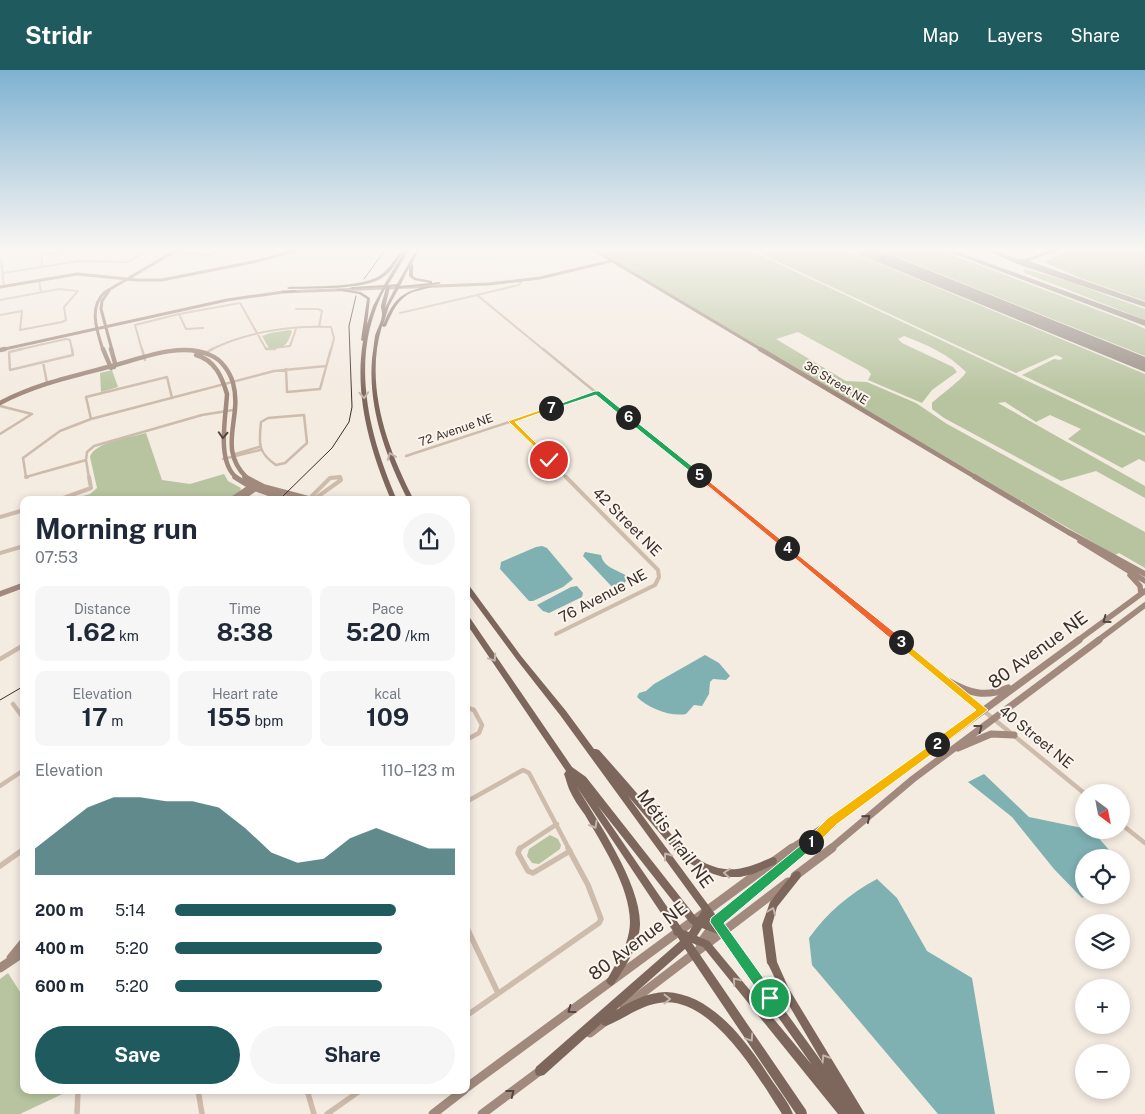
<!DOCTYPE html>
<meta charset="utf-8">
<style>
:root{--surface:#fff;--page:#f6f6f7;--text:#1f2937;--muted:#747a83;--accent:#1f5a5e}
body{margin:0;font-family:"Public Sans",sans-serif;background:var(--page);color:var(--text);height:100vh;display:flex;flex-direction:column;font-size:19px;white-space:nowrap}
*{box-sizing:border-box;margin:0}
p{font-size:16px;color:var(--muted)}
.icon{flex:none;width:28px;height:28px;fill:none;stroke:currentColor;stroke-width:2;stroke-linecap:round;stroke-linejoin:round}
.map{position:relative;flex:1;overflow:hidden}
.panel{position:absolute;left:20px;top:426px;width:450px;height:598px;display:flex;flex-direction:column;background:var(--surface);border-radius:10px;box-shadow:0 2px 8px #0003}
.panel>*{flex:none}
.needle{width:32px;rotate:148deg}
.controls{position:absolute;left:1075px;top:714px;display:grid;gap:10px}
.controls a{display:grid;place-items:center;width:55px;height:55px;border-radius:50%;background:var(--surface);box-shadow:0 2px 8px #0003;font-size:25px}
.pin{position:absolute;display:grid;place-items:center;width:42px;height:42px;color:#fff;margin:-21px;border:2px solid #fff;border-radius:50%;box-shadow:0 1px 5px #0007}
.km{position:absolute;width:25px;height:25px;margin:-12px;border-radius:50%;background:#222;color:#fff;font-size:14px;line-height:25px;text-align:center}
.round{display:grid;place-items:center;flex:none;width:52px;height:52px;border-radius:26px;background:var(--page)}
.overview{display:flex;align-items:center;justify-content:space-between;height:85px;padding:0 15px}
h1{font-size:28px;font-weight:700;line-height:38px}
.metrics{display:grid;grid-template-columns:repeat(3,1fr);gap:8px;height:85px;padding:5px 15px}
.metrics div{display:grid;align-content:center;border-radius:10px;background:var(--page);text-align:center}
.metrics b{font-size:25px;font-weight:700}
.metrics small{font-size:14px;font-weight:400}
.metrics p{font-size:14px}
.chart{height:140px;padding:10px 15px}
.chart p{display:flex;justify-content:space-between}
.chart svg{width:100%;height:90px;margin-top:5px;fill:var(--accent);opacity:.7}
.primary-button{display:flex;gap:10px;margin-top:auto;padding:10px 15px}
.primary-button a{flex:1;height:58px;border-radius:30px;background:var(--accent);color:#fff;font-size:20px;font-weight:700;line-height:58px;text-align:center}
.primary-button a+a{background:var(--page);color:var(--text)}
ul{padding:0 15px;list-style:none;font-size:16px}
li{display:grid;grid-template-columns:80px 60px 1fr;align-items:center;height:38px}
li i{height:12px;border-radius:6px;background:var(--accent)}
header{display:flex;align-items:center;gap:30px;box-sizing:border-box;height:70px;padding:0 25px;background:var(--accent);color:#fff}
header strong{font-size:24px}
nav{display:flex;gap:28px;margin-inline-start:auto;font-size:18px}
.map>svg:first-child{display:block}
</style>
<header>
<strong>Stridr</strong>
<nav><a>Map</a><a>Layers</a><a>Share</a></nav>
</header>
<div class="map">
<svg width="1145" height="1044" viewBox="0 0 1145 1044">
<rect width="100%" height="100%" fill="#f4ebe1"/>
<path fill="#b8c4a0" d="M 598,180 L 749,180 L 1145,366 L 1145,392 L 1139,389 L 1122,398 L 1068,369 L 1081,359 L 1050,345 L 1036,352 L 1005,332 L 998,333 L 1145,416 L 1145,428 L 1096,401 L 1061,411 L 944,348 L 932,339 L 932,333 C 939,326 964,308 966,302 C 948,284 928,275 904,266 L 898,269 L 902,273 L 953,297 L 957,302 L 932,320 L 922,333 L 868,310 L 871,304 L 868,300 L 798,262 L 776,269 L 846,311 L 867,312 L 916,333 L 947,354 L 1145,462 L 1145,498 L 1119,483 L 1115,485 L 1023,432 L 1022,430 L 1021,431 L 667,223 Z
M 753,180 L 847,180 L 1145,304 L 1145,363 L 1022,305 L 1054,289 L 1060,290 L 1063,288 L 1056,285 L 1016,303 Z
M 880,180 L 939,180 L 1135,254 L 1145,259 L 1145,286 Z
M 1069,180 L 1145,180 L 1145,231 L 1080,208 L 1044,192 Z
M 1025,199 L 1070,212 L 1145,239 L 1145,250 L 1025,203 L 1023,201 Z
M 290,260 L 292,261 C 287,275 286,278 269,278 L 262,266 L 270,263 Z
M 112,300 L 118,317 L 101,322 L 100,303 Z
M 146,363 L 162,410 L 190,414 L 224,404 L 228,411 L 241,418 L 240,421 L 227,430 L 67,430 L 90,424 L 97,418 L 90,387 C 94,372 133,367 146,363 Z
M 550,765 L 558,769 L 561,775 L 560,779 L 539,794 L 532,793 L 527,786 L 529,779 Z
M 8,903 L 24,928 L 24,1020 L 71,1020 L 20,1044 L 0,1044 L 0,909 Z"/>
<path fill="#7fb0b2" d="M 542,476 L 547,478 L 573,509 L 563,517 L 533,531 L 529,531 L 500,499 L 501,492 L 536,477 Z
M 585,482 L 601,485 C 604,499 618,499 628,507 L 624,514 L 614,519 L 583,486 Z
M 577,516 L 583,523 L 582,527 L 549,543 L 543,541 L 537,535 L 571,517 Z
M 705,585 L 719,593 L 730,606 L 726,610 L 713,609 L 710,612 L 709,624 L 702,636 L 694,635 L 686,644 C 670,647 648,638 637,627 L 639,623 L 646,621 L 654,614 Z
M 984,704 L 1029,747 L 1082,758 L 1096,765 L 1110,781 L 1109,787 L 1084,788 L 1084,825 L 1087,825 L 1082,828 L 1054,799 L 1012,747 L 968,712 Z
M 877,809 L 897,828 L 927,881 L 972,908 L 995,1044 L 938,1044 L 812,895 L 809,868 C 827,843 849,824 877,809 Z"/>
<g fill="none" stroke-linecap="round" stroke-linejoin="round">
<path fill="#988e86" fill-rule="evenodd" d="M 862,180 L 871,180 L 886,186 L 879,188 Z
M 944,180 L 953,180 L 1145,250 L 1145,256 Z
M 987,180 C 1000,179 1010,189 1022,189 C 1033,189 1045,180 1057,180 L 1056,181 L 1029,191 L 1145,232 L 1145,237 L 1017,194 Z
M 1079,264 L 1145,291 L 1145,297 L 1076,269 L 1076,265 Z"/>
<path fill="#988e86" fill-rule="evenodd" d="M 855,180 L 878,180 L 1145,287 L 1145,302 L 858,184 Z"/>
<path stroke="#cdbbac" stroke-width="2" d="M 41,180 L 42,196
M 0,182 L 4,216
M 173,182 L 209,185 L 221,180
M 41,185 L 75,180
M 3,203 L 79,191 L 128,192 L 148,180
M 39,210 L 41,222
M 521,211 L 519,215 L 477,225 L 544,280
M 0,230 L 59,219 L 78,221 L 64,237 L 66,250 L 62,252 L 20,260 L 22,241 L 0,245
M 296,239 L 318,239 L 322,241 L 319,257
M 400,243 L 477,225
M 179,244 L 186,259 L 203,258
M 17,280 L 66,269 L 70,270 L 72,280
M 142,280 L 135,255 L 179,244 L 240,233 L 266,279 L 290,276 L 296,259
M 210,280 C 246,262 291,255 331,257 L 334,268 L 331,280"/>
<path stroke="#cdbbac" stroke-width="2.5" d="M 22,279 L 9,282 L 10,300 L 73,285 L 72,279
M 142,279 L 145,290
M 266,279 L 275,279
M 543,279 L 700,408
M 203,284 L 213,279
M 43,292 L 47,313
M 286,299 L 287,322 L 320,319 L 331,279
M 0,336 L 32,344 L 0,364
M 304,345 L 307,373 L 285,393 L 276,395 C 257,382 259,373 261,352 L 268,348 Z
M 91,349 L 86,327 L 167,307 L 172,328
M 511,351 L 567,408
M 232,385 L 259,377
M 406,386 L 597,323
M 223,389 L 260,380
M 86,390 L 26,407 L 23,388 L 60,361 L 91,349 L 274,301 L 326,296
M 89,408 L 86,390 L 87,382 L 94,376 L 202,345 L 233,340
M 332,408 L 340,408"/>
<path stroke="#cdbbac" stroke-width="4" d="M 26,407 L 27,407
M 699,407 L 899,571
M 309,429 L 330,408 L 340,407 L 341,410 L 313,430
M 58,430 L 91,418 L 89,407
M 0,447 L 24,440
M 0,483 L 24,476
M 556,564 L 655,515 L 659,507 L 658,500 L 566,407"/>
<path stroke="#cdbbac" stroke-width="4.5" d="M 897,570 L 948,611
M 0,589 L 24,575
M 957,619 L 1084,723
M 13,634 L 24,649
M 466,634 L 468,638 L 474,640 L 482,655 L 479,663 L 466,670
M 0,716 L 24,700
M 466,732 L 523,700 L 529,703 L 569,779
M 1121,754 L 1145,773
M 519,779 L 557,754"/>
<path stroke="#cdbbac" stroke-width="5.5" d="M 520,778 L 518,783 L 528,801 L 533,803 L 570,781
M 0,796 L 24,779
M 466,856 L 498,923
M 466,946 L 599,853 L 601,849 L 588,815 L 568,778
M 198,1020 L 202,1044
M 307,1020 L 314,1044
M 77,1044 L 78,1020
M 327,1044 L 361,1020"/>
<path stroke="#a18a7d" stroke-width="3" d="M 594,180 L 762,280
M 0,217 L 77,204 L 137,210 L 162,210 L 253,192 L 298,180
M 109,221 L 102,231 L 101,239 L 112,280
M 0,280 L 227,230 L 283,222 L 489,214 L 540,208 L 611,191
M 103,280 C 97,261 88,237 105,222 L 177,180"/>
<path stroke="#a18a7d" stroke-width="4.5" d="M 103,279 L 111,298
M 111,279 L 115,293 L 114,297
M 760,279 L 977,408
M 0,280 L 5,279
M 196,285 C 215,290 222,307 227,324 C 226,347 216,392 237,408
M 0,333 C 36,314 74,306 112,296 C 142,288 180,272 210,285 C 221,289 230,302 233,313 C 243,348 216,378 247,408"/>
<path stroke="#a18a7d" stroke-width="5.5" d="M 235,407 C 252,419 270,424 290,430
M 245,407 L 264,417 L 313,430
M 975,407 L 1068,462 L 1145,504
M 231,430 L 252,416
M 239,430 L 256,418
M 1080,471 L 1145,511
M 1130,505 L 1140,516 L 1141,524
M 0,524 L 24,515
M 1077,571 L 1145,521
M 1097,571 L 1145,535"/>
<path stroke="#a18a7d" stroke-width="7" d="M 948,611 C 969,623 985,628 1008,618
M 958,678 L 991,664 L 1014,665
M 790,779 L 832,752 L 1079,570
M 804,779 L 823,760
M 830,779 L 913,709 L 1099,570"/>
<path stroke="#a18a7d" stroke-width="9" d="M 795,806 L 832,778
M 700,874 L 716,852 L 805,778
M 11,888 L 24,872
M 0,898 L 24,882
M 624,937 L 788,812
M 590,963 L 607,950
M 466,1018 L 792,778
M 433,1044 L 464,1020
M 482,1044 L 541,1000"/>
<path fill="#7d675c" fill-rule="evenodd" d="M 402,180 L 405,180 C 398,189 392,202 382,208 C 363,220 313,218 289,219 L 287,218 L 289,217 C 312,216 365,218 382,204 C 390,198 395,188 402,180 Z
M 405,180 L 409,180 L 388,215 L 397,214 L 416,180 L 419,180 L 412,194 L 413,195 L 413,206 L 416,208 L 432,211 L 432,213 L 439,212 L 441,213 L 439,214 L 399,218 L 389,236 L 383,255 C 394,228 402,221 430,216 L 432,217 C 426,219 419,220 413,222 C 398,228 392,242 386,256 L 384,257 L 382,256 C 364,315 387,378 414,430 L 408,430 C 386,387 368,338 372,289 C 373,281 374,273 375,266 C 377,259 382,251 382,244 C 382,241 381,239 381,236 C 382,230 385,223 386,217 C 348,285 368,363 397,430 L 391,430 C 370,380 354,326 363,271 L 361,270 L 367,229 L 359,224 L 336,220 L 338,219 L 361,222 L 370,228 L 367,254 L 373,236 L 383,217 L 352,219 L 350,218 L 352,217 L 384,215 ZM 409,198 L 409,206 L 414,210 L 430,213 L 400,216 ZM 395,216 L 395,218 L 385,238 L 390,217 Z
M 295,220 L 297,221 L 296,222 L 283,223 L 281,222 L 283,221 Z
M 466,514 L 468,514 L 521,586 L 566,641 L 594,679 L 596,679 L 599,680 C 615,698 631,716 647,735 C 668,759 690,795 725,799 C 742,801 758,793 773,787 L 776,788 L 777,791 L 776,794 L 753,804 L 740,807 L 723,807 L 704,801 L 689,793 L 676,782 L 628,726 L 726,859 L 824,995 L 783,925 L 769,896 L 767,893 L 762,855 L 770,832 L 794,802 L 797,801 L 800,802 L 801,805 L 800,808 L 777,837 L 772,855 L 777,892 L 789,919 L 865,1044 L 838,1044 L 703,877 L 692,873 L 806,1040 L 807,1044 L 796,1044 L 685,879 L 616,940 C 630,932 648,922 666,922 C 714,924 749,975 773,1012 C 780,1022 789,1033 793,1044 L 782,1044 C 758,1007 711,924 659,933 C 639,936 624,949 606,956 L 602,955 L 602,953 L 544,1005 L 540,1006 L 536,1005 L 535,1001 L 536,997 L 680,871 L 677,866 L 674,865 L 673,861 L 577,717 C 598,752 641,814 640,855 C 639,877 625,897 614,914 L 611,916 L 608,914 L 606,911 L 608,908 C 616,893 626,879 629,862 C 636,826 603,776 585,745 C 579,737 573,728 569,719 C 567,714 566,709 564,704 L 566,701 L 466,553 L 466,545 L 468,545 L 572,697 L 586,707 L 696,847 L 698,847 L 702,840 L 560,645 L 517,590 L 466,521 ZM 598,736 L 690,853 L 693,855 L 689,862 L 683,860 ZM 702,858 L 720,865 L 812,995 L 709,871 L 697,866 Z"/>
<path stroke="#3b302b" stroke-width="1" d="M 364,209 L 385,180
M 279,430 L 332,378 L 349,352 L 352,337 L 349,256 L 356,226
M 0,630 L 24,616"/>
</g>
<defs><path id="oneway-chevron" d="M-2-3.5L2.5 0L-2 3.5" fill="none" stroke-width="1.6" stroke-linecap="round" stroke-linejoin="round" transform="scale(1.25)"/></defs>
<g stroke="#c2b5ac">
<use href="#oneway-chevron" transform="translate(364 325) rotate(86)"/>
<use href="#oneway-chevron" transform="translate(391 386) rotate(-110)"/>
<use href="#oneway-chevron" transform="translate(493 588) rotate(56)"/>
<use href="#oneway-chevron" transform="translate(594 755) rotate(60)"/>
<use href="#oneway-chevron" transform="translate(667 786) rotate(-126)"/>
<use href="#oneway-chevron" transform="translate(727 803) rotate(-175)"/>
<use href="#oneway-chevron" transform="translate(772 841) rotate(-69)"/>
<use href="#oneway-chevron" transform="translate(736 911) rotate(-129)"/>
<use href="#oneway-chevron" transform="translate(667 929)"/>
<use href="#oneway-chevron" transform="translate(750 968) rotate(56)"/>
<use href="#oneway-chevron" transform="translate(825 988) rotate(-122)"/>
</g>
<g stroke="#544640">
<use href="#oneway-chevron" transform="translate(223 365) rotate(93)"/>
<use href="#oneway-chevron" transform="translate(1106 550) rotate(144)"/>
<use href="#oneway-chevron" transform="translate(979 658) rotate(-37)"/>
<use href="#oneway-chevron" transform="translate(867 748) rotate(-40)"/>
<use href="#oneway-chevron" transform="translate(571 940) rotate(144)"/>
<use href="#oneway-chevron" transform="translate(511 1023) rotate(-38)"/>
</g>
<linearGradient id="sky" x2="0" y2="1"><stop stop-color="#7eb2d2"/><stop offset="0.55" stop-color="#faf6f2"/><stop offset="1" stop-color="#faf6f2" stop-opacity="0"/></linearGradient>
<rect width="1145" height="326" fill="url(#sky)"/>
<path fill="#22a559" stroke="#fff" d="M 811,767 L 815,769 L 816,772 L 815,776 L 724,853 L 775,924 L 777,928 L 775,933 L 770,935 L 766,933 L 710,852 L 711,848 Z"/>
<path fill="#f5b400" stroke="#fff" d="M 937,670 L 940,671 L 940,678 L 836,755 L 815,776 L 811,778 L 807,776 L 805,772 L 807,769 L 828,748 Z"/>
<path fill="#f5b400" stroke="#fff" d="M 901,569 L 988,640 L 937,679 L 933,678 L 933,671 L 976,640 L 898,575 L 897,572 Z"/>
<path fill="#f0652b" stroke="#fff" d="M 787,476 L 904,570 L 904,575 L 898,575 L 785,480 L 785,477 Z"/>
<path fill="#f0652b" stroke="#fff" d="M 699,403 L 790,477 L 790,480 L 785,480 L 697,407 L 697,404 Z"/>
<path fill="#22a559" stroke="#fff" d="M 628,345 L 702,404 L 702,407 L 697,407 L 625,349 Z"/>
<path fill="#22a559" stroke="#fff" d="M 595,321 L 599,321 L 630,346 L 630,349 L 625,349 L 596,325 L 553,339 L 548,338 Z"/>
<path fill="#f5b400" stroke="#fff" d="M 549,337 L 554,338 L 515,352 L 551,388 L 552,390 L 549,391 L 508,351 Z"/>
<g text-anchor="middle" stroke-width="4" stroke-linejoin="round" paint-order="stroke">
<g font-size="12" fill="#3b302b" stroke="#fbf5ee">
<text transform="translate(836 313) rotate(31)" y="4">36 Street NE</text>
<text transform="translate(456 360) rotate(-19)" y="4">72 Avenue NE</text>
</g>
<g font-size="15" fill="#3b302b" stroke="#fbf5ee">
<text transform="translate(627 452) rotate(45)" y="5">42 Street NE</text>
<text transform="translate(603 526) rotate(-28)" y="5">76 Avenue NE</text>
<text transform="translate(1036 667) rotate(39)" y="5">40 Street NE</text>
</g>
<g font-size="18" fill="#3b302b" stroke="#fbf5ee">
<text transform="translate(1038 580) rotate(-36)" y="6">80 Avenue NE</text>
<text transform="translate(675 769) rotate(54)" y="6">Métis Trail NE</text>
<text transform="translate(638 871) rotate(-37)" y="6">80 Avenue NE</text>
</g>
</g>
</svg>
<div class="controls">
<a><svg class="needle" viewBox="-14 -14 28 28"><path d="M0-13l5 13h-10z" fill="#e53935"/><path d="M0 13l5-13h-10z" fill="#747a83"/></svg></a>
<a><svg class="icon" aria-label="locate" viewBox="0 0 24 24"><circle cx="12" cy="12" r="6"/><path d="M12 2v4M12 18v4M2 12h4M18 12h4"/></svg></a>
<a><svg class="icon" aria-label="layers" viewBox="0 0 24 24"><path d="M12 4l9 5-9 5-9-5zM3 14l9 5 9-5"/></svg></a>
<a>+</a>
<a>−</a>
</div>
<div class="pin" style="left:770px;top:928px;background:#1e9e55"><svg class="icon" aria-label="arrive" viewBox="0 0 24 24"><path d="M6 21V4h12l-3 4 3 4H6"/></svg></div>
<div class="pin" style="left:549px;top:390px;background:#d93025"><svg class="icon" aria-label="check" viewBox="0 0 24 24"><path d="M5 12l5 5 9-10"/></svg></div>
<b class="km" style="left:811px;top:772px">1</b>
<b class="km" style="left:937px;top:674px">2</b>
<b class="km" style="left:901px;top:572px">3</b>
<b class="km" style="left:787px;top:478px">4</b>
<b class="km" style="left:699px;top:405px">5</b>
<b class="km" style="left:628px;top:347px">6</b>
<b class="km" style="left:551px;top:338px">7</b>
<section class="panel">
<div class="overview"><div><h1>Morning run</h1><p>07:53</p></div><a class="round"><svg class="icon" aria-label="share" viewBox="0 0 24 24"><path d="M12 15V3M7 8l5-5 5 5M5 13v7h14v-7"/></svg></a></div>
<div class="metrics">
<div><p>Distance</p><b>1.62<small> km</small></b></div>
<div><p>Time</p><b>8:38</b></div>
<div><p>Pace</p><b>5:20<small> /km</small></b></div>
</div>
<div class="metrics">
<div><p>Elevation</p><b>17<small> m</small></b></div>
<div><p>Heart rate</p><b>155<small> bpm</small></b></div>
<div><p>kcal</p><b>109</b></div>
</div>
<div class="chart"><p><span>Elevation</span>110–123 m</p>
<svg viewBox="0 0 160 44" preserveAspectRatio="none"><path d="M0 44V31L10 21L20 11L30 6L40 6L50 8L60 8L70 11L80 21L90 33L100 38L110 36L120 26L130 21L140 26L150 31L160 31V44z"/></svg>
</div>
<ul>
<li><b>200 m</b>5:14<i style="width:79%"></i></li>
<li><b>400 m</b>5:20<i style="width:74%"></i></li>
<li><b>600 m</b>5:20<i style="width:74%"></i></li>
</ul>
<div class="primary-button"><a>Save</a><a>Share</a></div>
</section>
</div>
